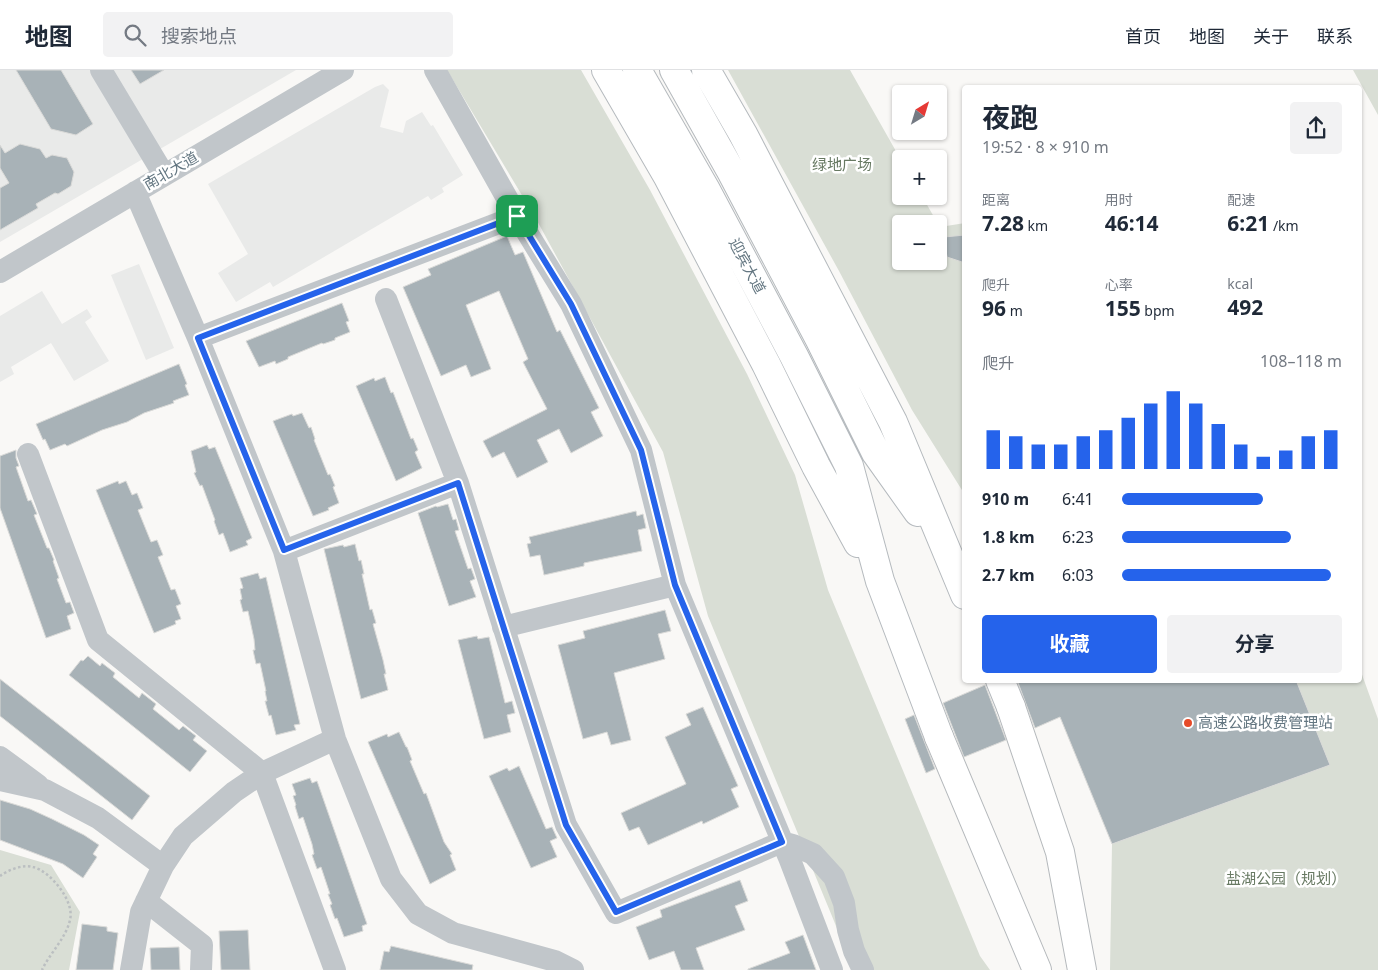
<!DOCTYPE html>
<html lang="zh">
<meta charset="utf-8">
<style>
:root{--surface:#fff;--page:#f2f2f3;--text:#1f2937;--muted:#747a83;--line:#e0e1e3;--accent:#2563eb}
body{margin:0;font-family:"Noto Sans","Noto Sans SC",sans-serif;background:var(--page);color:var(--text);height:100vh;display:flex;flex-direction:column;font-size:19px;white-space:nowrap}
*{box-sizing:border-box;margin:0}
p{font-size:16px;color:var(--muted)}
.icon{flex:none;width:28px;height:28px;fill:none;stroke:currentColor;stroke-width:2;stroke-linecap:round;stroke-linejoin:round}
.map{position:relative;flex:1;overflow:hidden}
.drawer{position:absolute;left:962px;top:15px;width:400px;height:598px;display:flex;flex-direction:column;background:var(--surface);border-radius:5px;box-shadow:0 1px 4px #0004}
.drawer>*{flex:none}
.needle{width:32px;rotate:38deg}
.buttons{position:absolute;left:892px;top:15px;display:grid;gap:10px}
.buttons a{display:grid;place-items:center;width:55px;height:55px;border-radius:5px;background:var(--surface);box-shadow:0 1px 4px #0004;font-size:25px}
.pin{position:absolute;display:grid;place-items:center;width:42px;height:42px;color:#fff;margin:-21px;border-radius:10px;box-shadow:0 2px 8px #0006}
.round{display:grid;place-items:center;flex:none;width:52px;height:52px;border-radius:5px;background:var(--page)}
.overview{display:flex;align-items:center;justify-content:space-between;height:85px;padding:0 20px}
h1{font-size:28px;font-weight:700;line-height:38px}
.stats{display:grid;grid-template-columns:repeat(3,1fr);gap:8px;height:85px;padding:5px 20px}
.stats div{display:grid;align-content:center}
.stats b{font-size:21px;font-weight:700}
.stats small{font-size:14px;font-weight:400}
.stats p{font-size:14px}
.chart{height:140px;padding:10px 20px}
.chart p{display:flex;justify-content:space-between}
.chart svg{width:100%;height:90px;margin-top:5px;stroke:var(--accent);stroke-width:6}
.cta{display:flex;gap:10px;margin-top:auto;padding:10px 20px}
.cta a{flex:1;height:58px;border-radius:5px;background:var(--accent);color:#fff;font-size:20px;font-weight:700;line-height:58px;text-align:center}
.cta a+a{background:var(--page);color:var(--text)}
ul{padding:0 20px;list-style:none;font-size:16px}
li{display:grid;grid-template-columns:80px 60px 1fr;align-items:center;height:38px}
li i{height:12px;border-radius:6px;background:var(--accent)}
header{display:flex;align-items:center;gap:30px;box-sizing:border-box;height:70px;padding:0 25px;background:var(--surface);border-bottom:1px solid var(--line)}
header strong{font-size:24px}
nav{display:flex;gap:28px;margin-inline-start:auto;font-size:18px}
.search{width:350px;height:45px;background:var(--page);display:flex;align-items:center;gap:12px;box-sizing:border-box;padding:0 18px;border-radius:5px;color:var(--muted);font-size:19px}
.map>svg:first-child{display:block}
</style>
<header>
<strong>地图</strong>
<div class="search"><svg class="icon" aria-label="search" viewBox="0 0 24 24"><circle cx="10" cy="10" r="6"/><path d="M15 15l6 6"/></svg>搜索地点</div>
<nav><a>首页</a><a>地图</a><a>关于</a><a>联系</a></nav>
</header>
<div class="map">
<svg width="1378" height="900" viewBox="0 0 1378 900">
<rect width="100%" height="100%" fill="#f9f8f6"/>
<path fill="#e9eae9" d="M 0,0 L 296,0 L 0,172 Z
M 383,14 L 389,20 L 380,57 L 403,63 L 406,51 L 422,42 L 431,56 L 433,55 L 463,105 L 442,118 L 444,122 L 431,130 L 428,126 L 273,217 L 270,212 L 236,232 L 218,203 L 248,184 L 208,114 L 375,17 Z
M 139,194 L 174,278 L 146,290 L 111,205 Z
M 42,221 L 62,254 L 87,239 L 92,247 L 85,252 L 109,291 L 74,311 L 51,273 L 11,297 L 14,304 L 0,312 L 0,246 Z"/>
<path fill="#d9ded5" d="M 447,0 L 581,0 L 650,120 L 747,304 L 795,405 L 828,520 L 980,886 L 990,900 L 853,900 L 834,851 L 708,546 L 663,382 L 535,147 Z
M 728,0 L 850,0 L 901,90 L 901,126 L 922,126 L 938,154 L 901,154 L 901,191 L 939,191 L 939,156 L 940,157 L 965,153 L 965,425 L 912,340 L 839,201 Z
M 1353,0 L 1378,0 L 1378,45 Z
M 1360,599 L 1378,649 L 1378,900 L 1110,900 L 1112,774 L 1330,695 L 1296,610 L 1360,610 Z
M 0,780 L 51,795 L 80,842 L 69,900 L 0,900 Z"/>
<path fill="#a8b2b7" stroke="#dadad8" d="M 16,0 L 61,0 L 93,54 L 76,65 L 51,59 Z
M 131,0 L 164,0 L 140,14 Z
M 20,74 L 40,79 L 46,88 L 52,85 L 67,88 L 74,102 L 71,116 L 58,124 L 55,123 L 36,134 L 38,138 L 0,160 L 0,118 L 9,113 L 0,98 L 0,75 L 5,83 Z
M 965,165 L 965,193 L 947,187 L 944,167 Z
M 507,166 L 515,185 L 523,182 L 557,262 L 560,260 L 599,338 L 591,342 L 603,366 L 571,383 L 559,359 L 537,370 L 548,392 L 517,408 L 504,382 L 492,388 L 483,371 L 547,339 L 523,292 L 528,289 L 499,221 L 466,235 L 491,299 L 471,307 L 466,295 L 441,306 L 403,217 L 431,205 L 428,199 Z
M 342,233 L 349,251 L 346,252 L 350,262 L 335,268 L 335,270 L 323,274 L 322,273 L 288,287 L 288,289 L 276,294 L 275,291 L 259,297 L 246,271 Z
M 179,294 L 187,314 L 185,315 L 189,325 L 173,331 L 174,333 L 144,343 L 127,352 L 102,360 L 67,376 L 65,374 L 50,380 L 45,369 L 43,370 L 36,354 Z
M 385,307 L 391,323 L 393,322 L 411,369 L 413,368 L 418,380 L 415,382 L 422,398 L 396,411 L 356,316 L 374,308 L 375,311 Z
M 302,343 L 309,358 L 311,357 L 315,369 L 314,370 L 328,405 L 330,404 L 335,416 L 333,417 L 339,433 L 328,438 L 329,440 L 313,446 L 273,351 L 292,344 L 293,346 Z
M 207,375 L 209,379 L 215,377 L 252,468 L 246,471 L 248,475 L 230,482 L 223,463 L 219,465 L 214,451 L 215,450 L 202,415 L 200,416 L 194,403 L 196,402 L 191,381 Z
M 16,380 L 16,388 L 19,396 L 16,397 L 28,431 L 31,430 L 37,444 L 34,445 L 47,478 L 49,478 L 54,490 L 53,491 L 59,508 L 57,509 L 66,533 L 70,532 L 74,543 L 67,546 L 71,559 L 46,568 L 0,438 L 0,386 Z
M 118,411 L 119,414 L 126,411 L 132,425 L 137,423 L 143,438 L 138,440 L 151,472 L 157,470 L 163,485 L 158,487 L 171,520 L 175,519 L 181,534 L 176,536 L 181,549 L 175,551 L 176,554 L 154,563 L 96,420 Z
M 448,434 L 453,450 L 456,449 L 459,460 L 455,461 L 468,499 L 471,498 L 475,509 L 470,511 L 476,527 L 449,536 L 418,443 L 436,436 L 437,437 Z
M 636,441 L 637,446 L 643,444 L 646,458 L 638,460 L 642,481 L 584,493 L 584,496 L 544,505 L 540,485 L 530,487 L 527,474 L 531,473 L 529,467 Z
M 355,474 L 359,491 L 361,490 L 364,504 L 362,504 L 370,540 L 372,539 L 376,553 L 373,554 L 383,590 L 386,604 L 384,604 L 388,620 L 361,629 L 324,479 L 343,475 L 344,477 Z
M 258,503 L 260,509 L 266,507 L 300,654 L 294,655 L 296,660 L 276,665 L 271,645 L 269,646 L 265,631 L 267,631 L 265,621 L 266,621 L 260,593 L 256,594 L 253,580 L 255,580 L 254,569 L 248,541 L 243,542 L 240,530 L 242,529 L 240,519 L 243,518 L 240,508 Z
M 665,540 L 671,561 L 658,564 L 665,589 L 614,603 L 631,670 L 611,675 L 607,662 L 583,669 L 558,575 L 585,568 L 583,561 Z
M 477,566 L 478,569 L 489,567 L 505,633 L 512,631 L 515,643 L 507,645 L 511,662 L 484,669 L 458,570 Z
M 88,586 L 100,596 L 102,593 L 115,603 L 113,607 L 139,628 L 142,623 L 156,634 L 153,639 L 179,660 L 183,656 L 196,666 L 193,670 L 207,681 L 190,702 L 69,605 L 81,590 L 83,591 Z
M 0,609 L 150,726 L 132,750 L 0,646 Z
M 1017,610 L 1296,610 L 1330,695 L 1112,774 L 1060,647 L 1035,658 Z
M 985,615 L 1006,670 L 964,687 L 943,633 Z
M 703,637 L 738,716 L 731,719 L 739,737 L 703,754 L 702,751 L 648,775 L 639,757 L 629,761 L 621,743 L 686,714 L 665,667 L 691,655 L 686,644 Z
M 914,645 L 935,699 L 926,703 L 905,649 Z
M 399,662 L 406,677 L 407,677 L 412,690 L 410,691 L 424,724 L 426,723 L 444,772 L 452,784 L 450,785 L 456,800 L 430,814 L 368,672 L 387,664 L 388,667 Z
M 519,696 L 546,759 L 552,757 L 557,768 L 550,771 L 557,787 L 531,798 L 489,706 L 507,698 L 509,701 Z
M 310,708 L 312,713 L 317,711 L 367,854 L 362,856 L 363,861 L 344,867 L 337,848 L 335,849 L 330,835 L 332,834 L 328,824 L 330,824 L 321,797 L 317,799 L 312,785 L 314,784 L 312,774 L 303,747 L 299,749 L 295,736 L 296,735 L 293,726 L 296,725 L 292,714 Z
M 0,730 L 30,739 L 52,749 L 84,765 L 99,775 L 93,784 L 97,787 L 83,808 L 63,794 L 0,770 Z
M 740,810 L 748,831 L 735,836 L 745,860 L 696,878 L 704,900 L 681,900 L 674,881 L 649,890 L 636,857 L 662,847 L 660,840 Z
M 82,854 L 107,857 L 107,861 L 118,863 L 113,900 L 76,900 Z
M 248,860 L 250,900 L 221,900 L 219,861 Z
M 803,865 L 816,900 L 748,900 L 748,899 L 790,883 L 785,872 Z
M 391,876 L 473,895 L 472,900 L 380,900 L 384,881 L 389,882 Z
M 179,877 L 180,900 L 151,900 L 150,878 Z"/>
<g fill="none" stroke-linecap="round" stroke-linejoin="round">
<defs>
<path id="major" d="M 606,0 L 668,107 L 766,294 L 816,396 L 858,473
M 637,0 L 706,120 L 794,286 L 849,396 L 880,511 L 939,667
M 674,0 L 732,103 L 820,270 L 876,383 L 918,442
M 706,0 L 743,64 L 893,352 L 965,525
M 1000,610 L 1011,637"/>
<path id="highway" d="M 1011,637 L 1060,782 L 1082,900
M 939,667 L 1037,900"/>
</defs>
<use href="#major" stroke="#b5babe" stroke-width="30"/>
<use href="#highway" stroke="#b5b9bc" stroke-width="30"/>
<path stroke="#bbbfc1" stroke-width="2.5" stroke-dasharray="2.5 2.5" stroke-linecap="butt" d="M 0,806 C 8,800 23,794 33,797 C 50,801 75,831 70,850 C 66,868 50,883 42,900"/>
<path stroke="#c1c6ca" stroke-width="22" d="M 101,0 L 164,105
M 435,0 L 517,146
M 135,122 L 198,268 L 284,481 L 335,669 L 391,809 L 418,844 L 453,863 L 555,891 L 573,900
M 0,202 L 343,0
M 386,229 L 458,413 L 566,755 L 616,843 L 782,772 L 793,775 L 813,784 L 834,807 L 844,833 L 848,860 L 854,881 L 863,900
M 198,268 L 517,146 L 571,234 L 641,380 L 675,515 L 790,790 L 832,900
M 28,384 L 98,570 L 262,703 L 335,900
M 284,481 L 458,413
M 503,557 L 675,515
M 0,687 L 38,715
M 0,710 L 45,720 L 98,748 L 163,796
M 146,831 L 202,875 L 201,900
M 131,900 L 141,842 L 163,796 L 183,766 L 234,722 L 262,703 L 335,669"/>
<use href="#major" stroke="#fff" stroke-width="28"/>
<use href="#highway" stroke="#fff" stroke-width="28"/>
</g>
<g fill="none" stroke-linecap="round" stroke-linejoin="round">
<defs>
<path id="route" d="M 517,146 L 571,234 L 641,380 L 675,515 L 782,772 L 616,842 L 566,755 L 458,413 L 284,480 L 198,268 Z"/>
</defs>
<use href="#route" stroke="#fff" stroke-width="10"/>
<use href="#route" stroke="#2563eb" stroke-width="6"/>
</g>
<circle fill="#e64b29" stroke="#fff" stroke-width="2" cx="1188" cy="653" r="5"/>
<g text-anchor="middle" stroke-width="5" stroke-linejoin="round" paint-order="stroke">
<g font-size="15" fill="#677962" stroke="#fff">
<text x="842" y="100">绿地广场</text>
<text x="1286" y="814">盐湖公园（规划）</text>
</g>
<g font-size="15" fill="#637681" stroke="#fff">
<text transform="translate(171 101) rotate(-30)" y="5">南北大道</text>
<text transform="translate(747 196) rotate(62)" y="5">迎宾大道</text>
</g>
<g font-size="15" fill="#637681" stroke="#fff" text-anchor="start">
<text x="1198" y="658">高速公路收费管理站</text>
</g>
</g>
</svg>
<div class="buttons">
<a><svg class="needle" viewBox="-14 -14 28 28"><path d="M0-13l5 13h-10z" fill="#e53935"/><path d="M0 13l5-13h-10z" fill="#747a83"/></svg></a>
<a>+</a>
<a>−</a>
</div>
<div class="pin" style="left:517px;top:146px;background:#1e9e55"><svg class="icon" aria-label="arrive" viewBox="0 0 24 24"><path d="M6 21V4h12l-3 4 3 4H6"/></svg></div>
<section class="drawer">
<div class="overview"><div><h1>夜跑</h1><p>19:52 · 8 × 910 m</p></div><a class="round"><svg class="icon" aria-label="share" viewBox="0 0 24 24"><path d="M12 15V3M7 8l5-5 5 5M5 13v7h14v-7"/></svg></a></div>
<div class="stats">
<div><p>距离</p><b>7.28<small> km</small></b></div>
<div><p>用时</p><b>46:14</b></div>
<div><p>配速</p><b>6:21<small> /km</small></b></div>
</div>
<div class="stats">
<div><p>爬升</p><b>96<small> m</small></b></div>
<div><p>心率</p><b>155<small> bpm</small></b></div>
<div><p>kcal</p><b>492</b></div>
</div>
<div class="chart"><p><span>爬升</span>108–118 m</p>
<svg viewBox="0 0 160 44" preserveAspectRatio="none"><path d="M5 44V25M15 44V28M25 44V32M35 44V32M45 44V28M55 44V25M65 44V19M75 44V12M85 44V6M95 44V12M105 44V22M115 44V32M125 44V38M135 44V35M145 44V28M155 44V25"/></svg>
</div>
<ul>
<li><b>910 m</b>6:41<i style="width:64%"></i></li>
<li><b>1.8 km</b>6:23<i style="width:77%"></i></li>
<li><b>2.7 km</b>6:03<i style="width:95%"></i></li>
</ul>
<div class="cta"><a>收藏</a><a>分享</a></div>
</section>
</div>
